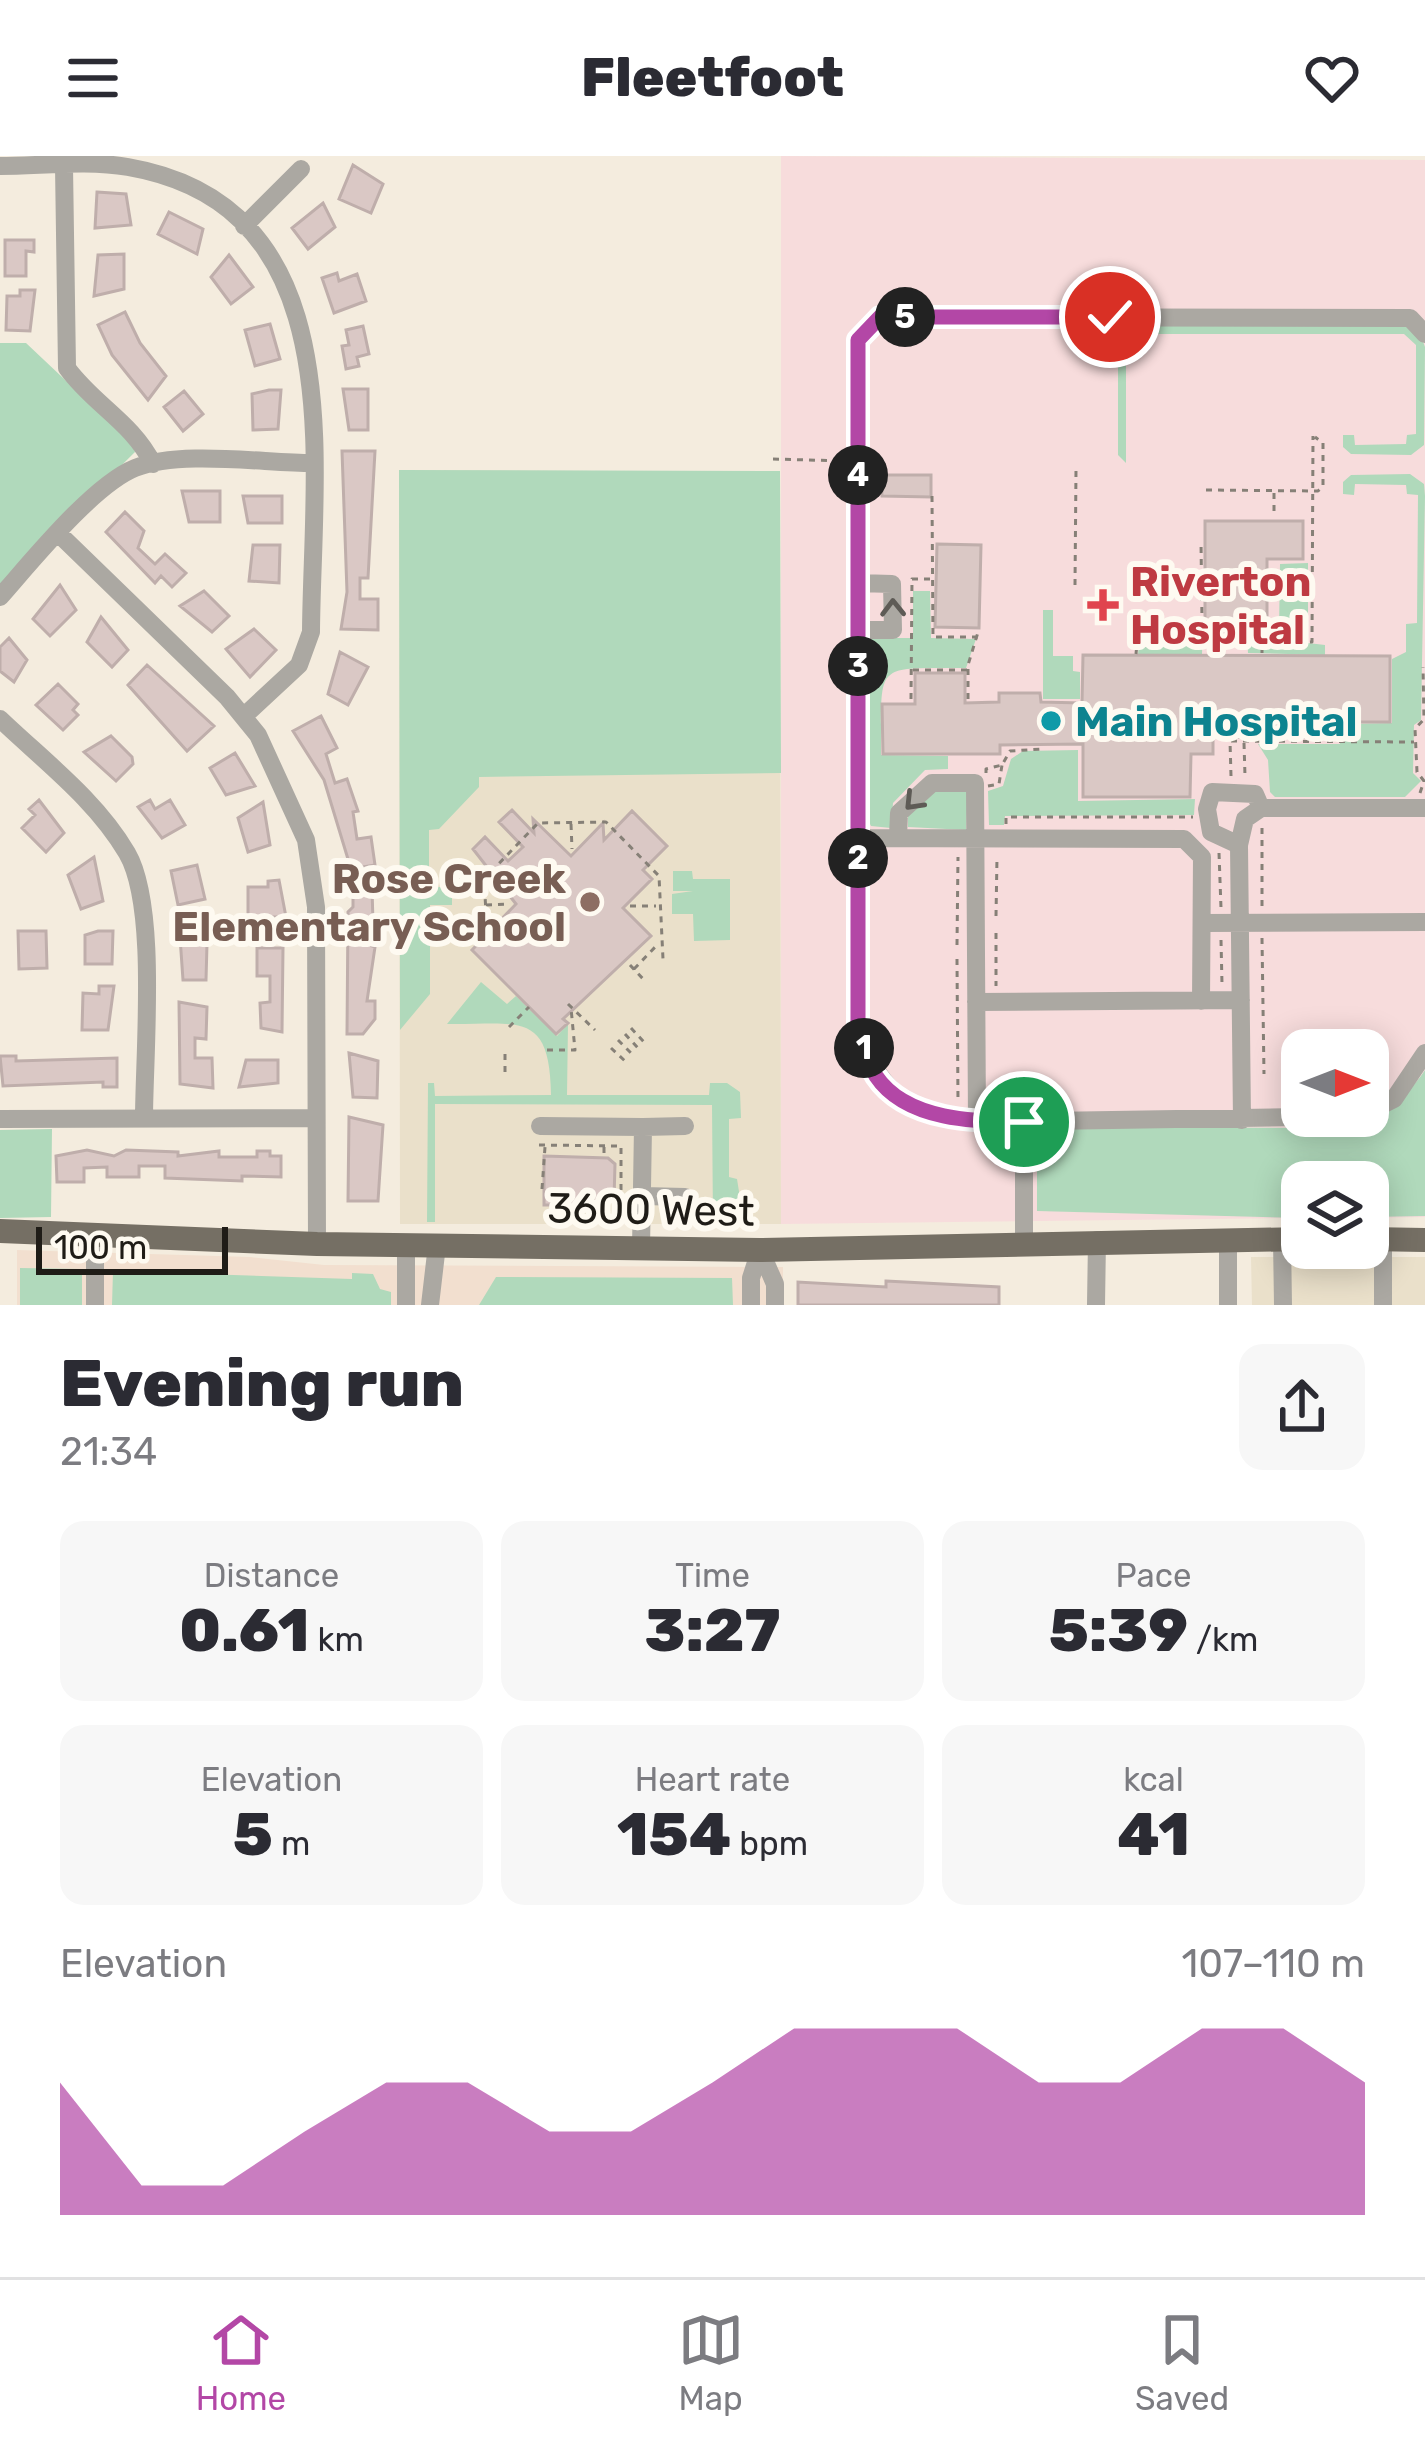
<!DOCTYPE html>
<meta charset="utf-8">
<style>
:root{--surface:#fff;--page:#f7f7f7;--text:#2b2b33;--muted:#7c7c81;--line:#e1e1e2;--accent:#b347a6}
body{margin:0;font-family:Rubik,sans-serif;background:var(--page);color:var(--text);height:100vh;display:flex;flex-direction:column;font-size:45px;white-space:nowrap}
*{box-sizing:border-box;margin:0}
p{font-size:39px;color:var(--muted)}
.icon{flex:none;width:66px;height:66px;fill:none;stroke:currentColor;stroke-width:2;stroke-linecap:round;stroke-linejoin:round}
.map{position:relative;height:1149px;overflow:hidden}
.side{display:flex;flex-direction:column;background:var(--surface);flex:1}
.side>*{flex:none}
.needle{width:78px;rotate:90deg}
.fabs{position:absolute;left:1281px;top:873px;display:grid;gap:24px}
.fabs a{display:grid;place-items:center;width:108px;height:108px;border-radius:24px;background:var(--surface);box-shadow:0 6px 30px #0003;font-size:60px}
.scale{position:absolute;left:36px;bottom:30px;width:192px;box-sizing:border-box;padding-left:12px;border:6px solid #1f1c17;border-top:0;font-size:33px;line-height:42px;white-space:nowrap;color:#1f1c17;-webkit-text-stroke:9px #fefaf1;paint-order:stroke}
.pin{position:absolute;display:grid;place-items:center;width:102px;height:102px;color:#fff;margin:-51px;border:6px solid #fff;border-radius:50%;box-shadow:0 3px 12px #0007}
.km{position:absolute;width:60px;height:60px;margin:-30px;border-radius:50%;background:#222;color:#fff;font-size:33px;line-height:60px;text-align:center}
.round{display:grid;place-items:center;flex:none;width:126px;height:126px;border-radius:24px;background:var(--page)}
.headline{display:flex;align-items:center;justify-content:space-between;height:204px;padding:0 60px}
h1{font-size:66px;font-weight:800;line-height:90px}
.metrics{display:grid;grid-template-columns:repeat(3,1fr);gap:18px;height:204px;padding:12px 60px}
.metrics div{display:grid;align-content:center;border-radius:24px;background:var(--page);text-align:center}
.metrics b{font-size:60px;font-weight:800}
.metrics small{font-size:33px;font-weight:400}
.metrics p{font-size:33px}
.chart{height:336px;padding:24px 60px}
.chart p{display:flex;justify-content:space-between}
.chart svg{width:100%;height:216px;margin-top:12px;fill:var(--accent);opacity:.7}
header{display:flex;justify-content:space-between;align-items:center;height:156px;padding:0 60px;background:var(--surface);font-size:54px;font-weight:800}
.dock{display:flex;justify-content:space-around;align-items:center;height:168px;border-top:3px solid var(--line);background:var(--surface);font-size:33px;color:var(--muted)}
.dock a{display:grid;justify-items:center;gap:6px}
.dock .active{color:var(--accent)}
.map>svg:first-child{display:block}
</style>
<header><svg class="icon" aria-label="menu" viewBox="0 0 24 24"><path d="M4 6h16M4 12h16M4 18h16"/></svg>Fleetfoot<svg class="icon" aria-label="heart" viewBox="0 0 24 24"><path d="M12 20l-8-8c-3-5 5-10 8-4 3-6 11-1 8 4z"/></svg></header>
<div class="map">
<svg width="1425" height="1149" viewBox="0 0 1425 1149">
<rect width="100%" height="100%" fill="#f4ecde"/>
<path fill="#eae0ca" d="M 399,314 L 780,316 L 781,1068 L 400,1068 Z
M 1251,1101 L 1425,1101 L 1425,1149 L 1252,1149 Z"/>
<path fill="#f2dfcf" d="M 17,1094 L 250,1101 L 324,1109 L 783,1111 L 783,1149 L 17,1149 Z"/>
<path fill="#f7dcdc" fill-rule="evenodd" d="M 781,0 L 1425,4 L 1425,1061 L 1368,1062 L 1368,1026 L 1302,1026 L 1302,1062 L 781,1068 ZM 1302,894 L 1368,894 L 1368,960 L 1302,960 Z"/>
<path fill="#b0d9bb" d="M 1404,168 L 1421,180 L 1425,191 L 1424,289 L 1411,299 L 1351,298 L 1343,291 L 1343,279 L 1354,279 L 1355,289 L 1406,288 L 1407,279 L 1416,278 L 1416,189 L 1404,178 L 1133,178 L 1126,186 L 1126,307 L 1118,299 L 1118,185 L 1140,169 Z
M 0,187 L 26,187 L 133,288 L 135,296 L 0,430 Z
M 399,314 L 780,315 L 781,617 L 479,621 L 479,631 L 439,673 L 429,674 L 429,731 L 452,731 L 452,749 L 430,749 L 430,760 L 451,760 L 452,778 L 430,779 L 430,838 L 400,874 Z
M 1410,318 L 1424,328 L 1425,340 L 1421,564 L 1414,569 L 1413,617 L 1421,625 L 1405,641 L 1275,641 L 1270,636 L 1268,604 L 1258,588 L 1340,588 L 1341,568 L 1392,567 L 1392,503 L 1406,496 L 1406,468 L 1417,467 L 1418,339 L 1407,338 L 1406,329 L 1355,328 L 1354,339 L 1343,338 L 1343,326 L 1351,319 Z
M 1308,407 L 1308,487 L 1325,489 L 1325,499 L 1248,497 L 1247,479 L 1279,474 L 1280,408 Z
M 913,435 L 930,435 L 931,482 L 976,483 L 966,512 C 872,512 882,505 881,599 L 948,600 L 948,613 L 925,614 L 893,647 L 891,672 L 871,670 L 867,662 L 865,489 L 870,482 L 913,482 Z
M 1043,454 L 1053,454 L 1053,500 L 1073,500 L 1073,515 L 1080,516 L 1080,543 L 1043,543 Z
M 1203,467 L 1202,498 L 1138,498 L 1139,488 L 1155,484 L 1162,468 Z
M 1078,594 L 1078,645 L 1195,643 L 1194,659 L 1005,660 L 1004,669 L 989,669 L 988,635 L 1003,630 L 1011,603 L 1023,595 Z
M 936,634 L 968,634 L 966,674 L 908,671 L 908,659 Z
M 673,715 L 692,715 L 693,723 L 730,723 L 730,784 L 694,785 L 693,758 L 672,758 L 672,738 L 693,735 L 673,735 Z
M 481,826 L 507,848 L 516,840 L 557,880 L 568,868 L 567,939 L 709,939 L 710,927 L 727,927 L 740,936 L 741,962 L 729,963 L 729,1021 L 737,1023 L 744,1067 L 713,1067 L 712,949 L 435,948 L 435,1066 L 427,1066 L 428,927 L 434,927 L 435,940 L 551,939 C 550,853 518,869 447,868 Z
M 1425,914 L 1425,1060 L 1368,1061 L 1368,1026 L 1302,1026 L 1302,1062 L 1037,1055 L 1037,988 L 1047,971 L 1325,972 C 1367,965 1401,951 1425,914 Z
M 52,973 L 51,1061 L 0,1062 L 0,974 Z
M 20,1112 L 82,1113 L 82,1149 L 20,1149 Z
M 113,1115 L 352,1123 L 352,1117 L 373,1118 L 380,1133 L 391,1136 L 391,1149 L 112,1149 Z
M 496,1121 L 732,1122 L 733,1149 L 479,1149 Z"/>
<path fill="#dac8c5" stroke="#bfaeab" stroke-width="3" d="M 353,9 L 383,28 L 371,57 L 339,43 Z
M 97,36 L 126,38 L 131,69 L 95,72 Z
M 323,47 L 335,71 L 308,93 L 292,72 Z
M 169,56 L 203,73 L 197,98 L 158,78 Z
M 5,84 L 34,84 L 34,96 L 26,95 L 26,120 L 5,120 Z
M 124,98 L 124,133 L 94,140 L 98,99 Z
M 229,99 L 253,131 L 231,148 L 211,121 Z
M 337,117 L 339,125 L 357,118 L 366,145 L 334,157 L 322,122 Z
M 20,134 L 35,134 L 30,175 L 6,174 L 7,140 L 20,140 Z
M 125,156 L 140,187 L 166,220 L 148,244 L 112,199 L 98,169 Z
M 270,168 L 280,203 L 255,210 L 245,174 Z
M 363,170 L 369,198 L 357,201 L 359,210 L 346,213 L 342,190 L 349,189 L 346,174 Z
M 343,233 L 368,233 L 368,274 L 349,274 Z
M 269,234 L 281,234 L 278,273 L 253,274 L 252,238 Z
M 184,235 L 203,258 L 183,275 L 164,251 Z
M 342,295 L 375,295 L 368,422 L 360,422 L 360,443 L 378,443 L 378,474 L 341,473 L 347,436 Z
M 881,319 L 931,319 L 931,341 L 882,340 Z
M 182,335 L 220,335 L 220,366 L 189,366 Z
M 243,340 L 282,340 L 282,367 L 248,367 Z
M 125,356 L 144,375 L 138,392 L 155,408 L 165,398 L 186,417 L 172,431 L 161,420 L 155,427 L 106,376 Z
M 1205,365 L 1303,365 L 1303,403 L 1267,403 L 1267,475 L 1205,475 Z
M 937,388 L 981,389 L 979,472 L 935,471 Z
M 253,389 L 280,389 L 279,427 L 249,425 Z
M 60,429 L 76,454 L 50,480 L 33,463 Z
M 204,435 L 229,460 L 212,476 L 180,450 Z
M 101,461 L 128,494 L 112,511 L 87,486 Z
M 254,473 L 276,494 L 250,521 L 226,493 Z
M 9,482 L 27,504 L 14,526 L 0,515 L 0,491 Z
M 340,496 L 368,511 L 348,549 L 328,538 Z
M 1083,499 L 1390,500 L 1390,566 L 1340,566 L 1339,582 L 1213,581 L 1213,598 L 1191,598 L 1190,641 L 1083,641 L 1083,588 L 1000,589 L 1000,598 L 883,598 L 882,548 L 915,548 L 915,517 L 965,517 L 965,547 L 999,546 L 999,537 L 1040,537 L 1041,546 L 1082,547 Z
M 147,509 L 214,570 L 187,595 L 128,529 Z
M 58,528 L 78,548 L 73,554 L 78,559 L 63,574 L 36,549 Z
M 321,560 L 337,592 L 326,598 L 335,627 L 347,623 L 358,655 L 353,656 L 357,683 L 371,681 L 375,709 L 351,713 L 324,624 L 293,575 Z
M 111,580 L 132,601 L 133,608 L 116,625 L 84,596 Z
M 235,597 L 255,630 L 226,639 L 210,612 Z
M 39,644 L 64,677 L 46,696 L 22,672 L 35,659 L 29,653 Z
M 150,644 L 155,653 L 170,644 L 185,669 L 162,682 L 138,651 Z
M 263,646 L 270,689 L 248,696 L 238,662 Z
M 512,654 L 534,677 L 533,663 L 571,700 L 603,667 L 604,684 L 632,655 L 667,690 L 643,714 L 652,723 L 623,752 L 651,780 L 563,863 L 568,867 L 556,878 L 472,794 L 516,748 L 473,693 L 485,681 L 508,705 L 523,691 L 499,666 Z
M 94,701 L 103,745 L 81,753 L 68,719 Z
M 197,709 L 205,743 L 178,749 L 171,715 Z
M 279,724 L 286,761 L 248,761 L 248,731 L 268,731 L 268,725 Z
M 372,732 L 373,767 L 360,767 L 361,786 L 375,791 L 367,845 L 375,845 L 375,863 L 363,878 L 347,878 L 348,756 L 353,751 L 353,733 Z
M 18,775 L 46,775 L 47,812 L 19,813 Z
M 98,775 L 113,775 L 112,808 L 85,808 L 85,779 Z
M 180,781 L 207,788 L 206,824 L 183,824 Z
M 257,792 L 283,792 L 282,876 L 261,872 L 260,847 L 270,846 L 270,820 L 257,820 Z
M 99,830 L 114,830 L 108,874 L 82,874 L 83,837 L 99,838 Z
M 179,846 L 207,851 L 206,883 L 195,882 L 195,902 L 212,902 L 213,932 L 180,928 Z
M 349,897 L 378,905 L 377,942 L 353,941 Z
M 0,900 L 16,900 L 16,905 L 117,902 L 117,931 L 103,931 L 103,926 L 3,930 Z
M 246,904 L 278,904 L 278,927 L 239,931 Z
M 349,961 L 383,969 L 378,1045 L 348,1045 Z
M 126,994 L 178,996 L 178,1000 L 219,995 L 219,1001 L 257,1001 L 257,995 L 270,995 L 270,1000 L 281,1000 L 281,1021 L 242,1020 L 242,1025 L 165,1022 L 165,1010 L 139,1010 L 139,1021 L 107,1021 L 107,1011 L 84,1012 L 84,1026 L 57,1026 L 56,1000 L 87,994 L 114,1000 Z
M 544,1000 L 608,1002 L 615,1008 L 614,1043 L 603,1049 L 544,1049 Z
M 886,1125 L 999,1131 L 999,1149 L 798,1149 L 798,1126 L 886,1131 Z"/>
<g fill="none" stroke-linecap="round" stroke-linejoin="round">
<path stroke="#868077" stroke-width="3" stroke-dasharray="6 6" stroke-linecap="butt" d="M 773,303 L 843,305
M 1206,334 L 1318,335 L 1323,330 L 1323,287 L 1315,281
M 932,340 L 933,481 L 979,481
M 1274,355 L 1274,337
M 1075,429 L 1076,314
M 1262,482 L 1262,497
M 1262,488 L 1312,486 L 1313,280
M 1136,498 L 1137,487 L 1157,479 L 1160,466 L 1202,465 L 1201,385
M 913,514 L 968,514
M 911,543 L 912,423 L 932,423
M 968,543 L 968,509 L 979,473
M 1244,587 L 1245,620
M 986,617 L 986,613 L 1002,609 L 1010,595 L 1042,593
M 1231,620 L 1230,585 L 1414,586
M 988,630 L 999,628 L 1002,609
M 1420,637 L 1424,625 L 1417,616 L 1415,573 L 1424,563 L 1423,511
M 571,668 L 572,693
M 1006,668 L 1006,661 L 1193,661
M 1262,672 L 1262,752
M 1219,697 L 1221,752
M 486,749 L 510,748
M 630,750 L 656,750
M 996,760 L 997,701
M 487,773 L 484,723 L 538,667 L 606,666 L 659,720 L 663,803
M 996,777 L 996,830
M 1262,782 L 1264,918
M 1221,784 L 1222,828
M 957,789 L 958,701
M 957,803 L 958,946
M 630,809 L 645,825
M 634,813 L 658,788
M 568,848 L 595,874
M 509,871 L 529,851
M 631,872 L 644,886
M 625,878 L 638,892
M 618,884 L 632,898
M 611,892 L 625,905
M 547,894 L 575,894 L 571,852
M 505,916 L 505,896
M 539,989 L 621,990 L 621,1069
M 604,991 L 604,1002
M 542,1033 L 545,991"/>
<path stroke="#aba8a2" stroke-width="18" d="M 0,10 C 41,10 87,4 128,11 C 355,50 312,308 311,476 L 299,509 L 243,561
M 64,10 L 67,212 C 94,249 132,266 153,308
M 244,70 L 301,13
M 60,379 L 227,541 L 258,579 L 306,684 L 316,751 L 317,1088
M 0,441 C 31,406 93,329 135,312 C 180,294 263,307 312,307
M 858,474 L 893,474 L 892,428 L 858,427
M 0,563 C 44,605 96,644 127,697 C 158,750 144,897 144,963
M 898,681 L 899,657 L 932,627 L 975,627 L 977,966
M 858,682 L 1184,683 L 1202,701 L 1201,845
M 1239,689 L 1211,676 L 1207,653 L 1212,636 L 1255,638 L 1261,652
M 1202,767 L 1425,766
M 976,846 L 1241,844
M 1368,956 L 1394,943 L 1425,897
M 1360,960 L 977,966 C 906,951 887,946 858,877 L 858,185 L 880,161 L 1410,162 L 1425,178
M 0,963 L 314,962
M 1242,964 L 1239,689 L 1245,663 L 1261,652 L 1425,652
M 1024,966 L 1024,1085
M 540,970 L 643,971 L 641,1092
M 643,971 L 685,970
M 642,1040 L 685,1041
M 95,1077 L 95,1149
M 1228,1082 L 1228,1149
M 1282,1083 L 1283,1149
M 1383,1084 L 1383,1149
M 406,1088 L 406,1149
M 760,1094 L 775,1128 L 775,1149
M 430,1149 L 437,1089
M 751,1149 L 751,1122 L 760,1094
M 1096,1149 L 1097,1084"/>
<path stroke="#756f64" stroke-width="24" d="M 0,1075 L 317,1088 L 760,1094 L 1302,1083
M 1368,1083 L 1425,1084"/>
</g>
<defs><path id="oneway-chevron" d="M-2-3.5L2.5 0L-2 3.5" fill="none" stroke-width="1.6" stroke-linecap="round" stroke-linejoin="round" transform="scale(3)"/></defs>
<g stroke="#5e5b56">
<use href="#oneway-chevron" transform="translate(893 452) rotate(-91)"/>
<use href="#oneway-chevron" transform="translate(913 646) rotate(134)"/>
</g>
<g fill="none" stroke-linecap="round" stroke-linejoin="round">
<defs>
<path id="route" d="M 1024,966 C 977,966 906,965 876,920 C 868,908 864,891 858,877 L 858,184 L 880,161 L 1110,161"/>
</defs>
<use href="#route" stroke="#fff" stroke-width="24"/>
<use href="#route" stroke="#b347a6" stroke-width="15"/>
</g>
<path fill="#e0444e" stroke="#fefaf1" stroke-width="4.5" d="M1097 431h12v12h12v12h-12v12h-12v-12h-12v-12h12z"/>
<circle fill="#0f9aa8" stroke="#fefaf1" stroke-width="4.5" cx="1051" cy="565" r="12"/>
<circle fill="#8d6e63" stroke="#fefaf1" stroke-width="4.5" cx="590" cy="746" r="12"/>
<g text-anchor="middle" stroke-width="12" stroke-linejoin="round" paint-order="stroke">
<g font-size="42" font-weight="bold" fill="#be3a42" stroke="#fefaf1" text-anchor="start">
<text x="1130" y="440">Riverton<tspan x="1130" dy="48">Hospital</tspan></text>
</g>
<g font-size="42" font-weight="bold" fill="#0d838f" stroke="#fefaf1" text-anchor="start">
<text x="1075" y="580">Main Hospital</text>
</g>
<g font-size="42" font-weight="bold" fill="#785e54" stroke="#fefaf1" text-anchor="end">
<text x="566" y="737">Rose Creek<tspan x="566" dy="48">Elementary School</tspan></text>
</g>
<g font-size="42" fill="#1f1c17" stroke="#fefaf1">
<text transform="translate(651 1053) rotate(1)" y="15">3600 West</text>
</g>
</g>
</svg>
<div class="fabs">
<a><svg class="needle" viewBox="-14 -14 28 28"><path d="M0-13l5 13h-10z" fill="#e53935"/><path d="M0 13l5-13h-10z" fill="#7c7c81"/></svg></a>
<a><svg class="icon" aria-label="layers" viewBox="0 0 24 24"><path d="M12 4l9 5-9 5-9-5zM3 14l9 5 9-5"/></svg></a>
</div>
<div class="scale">100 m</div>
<div class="pin" style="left:1024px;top:966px;background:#1e9e55"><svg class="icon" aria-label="arrive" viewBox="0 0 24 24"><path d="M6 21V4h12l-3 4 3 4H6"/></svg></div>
<div class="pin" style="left:1110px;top:161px;background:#d93025"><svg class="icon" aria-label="check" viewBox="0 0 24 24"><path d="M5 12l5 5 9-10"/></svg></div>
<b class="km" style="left:864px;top:892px">1</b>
<b class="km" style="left:858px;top:702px">2</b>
<b class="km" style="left:858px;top:510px">3</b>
<b class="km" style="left:858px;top:319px">4</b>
<b class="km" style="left:905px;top:161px">5</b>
</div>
<section class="side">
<div class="headline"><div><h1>Evening run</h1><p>21:34</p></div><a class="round"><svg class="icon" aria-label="share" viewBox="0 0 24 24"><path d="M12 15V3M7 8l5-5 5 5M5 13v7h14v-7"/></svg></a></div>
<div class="metrics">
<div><p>Distance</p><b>0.61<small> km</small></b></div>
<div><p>Time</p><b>3:27</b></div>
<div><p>Pace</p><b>5:39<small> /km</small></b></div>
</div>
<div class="metrics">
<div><p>Elevation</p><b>5<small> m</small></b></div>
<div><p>Heart rate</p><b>154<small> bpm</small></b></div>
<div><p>kcal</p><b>41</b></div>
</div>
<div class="chart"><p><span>Elevation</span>107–110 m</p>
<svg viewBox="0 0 160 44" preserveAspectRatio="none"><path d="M0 44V17L10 38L20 38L30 27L40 17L50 17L60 27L70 27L80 17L90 6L100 6L110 6L120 17L130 17L140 6L150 6L160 17V44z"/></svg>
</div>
</section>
<nav class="dock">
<a class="active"><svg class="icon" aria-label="home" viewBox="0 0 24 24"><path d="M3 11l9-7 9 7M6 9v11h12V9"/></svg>Home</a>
<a><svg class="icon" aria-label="map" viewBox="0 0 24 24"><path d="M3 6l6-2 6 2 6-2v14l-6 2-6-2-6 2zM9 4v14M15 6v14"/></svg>Map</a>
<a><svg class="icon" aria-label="saved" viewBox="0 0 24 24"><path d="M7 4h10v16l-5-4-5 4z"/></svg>Saved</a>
</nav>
